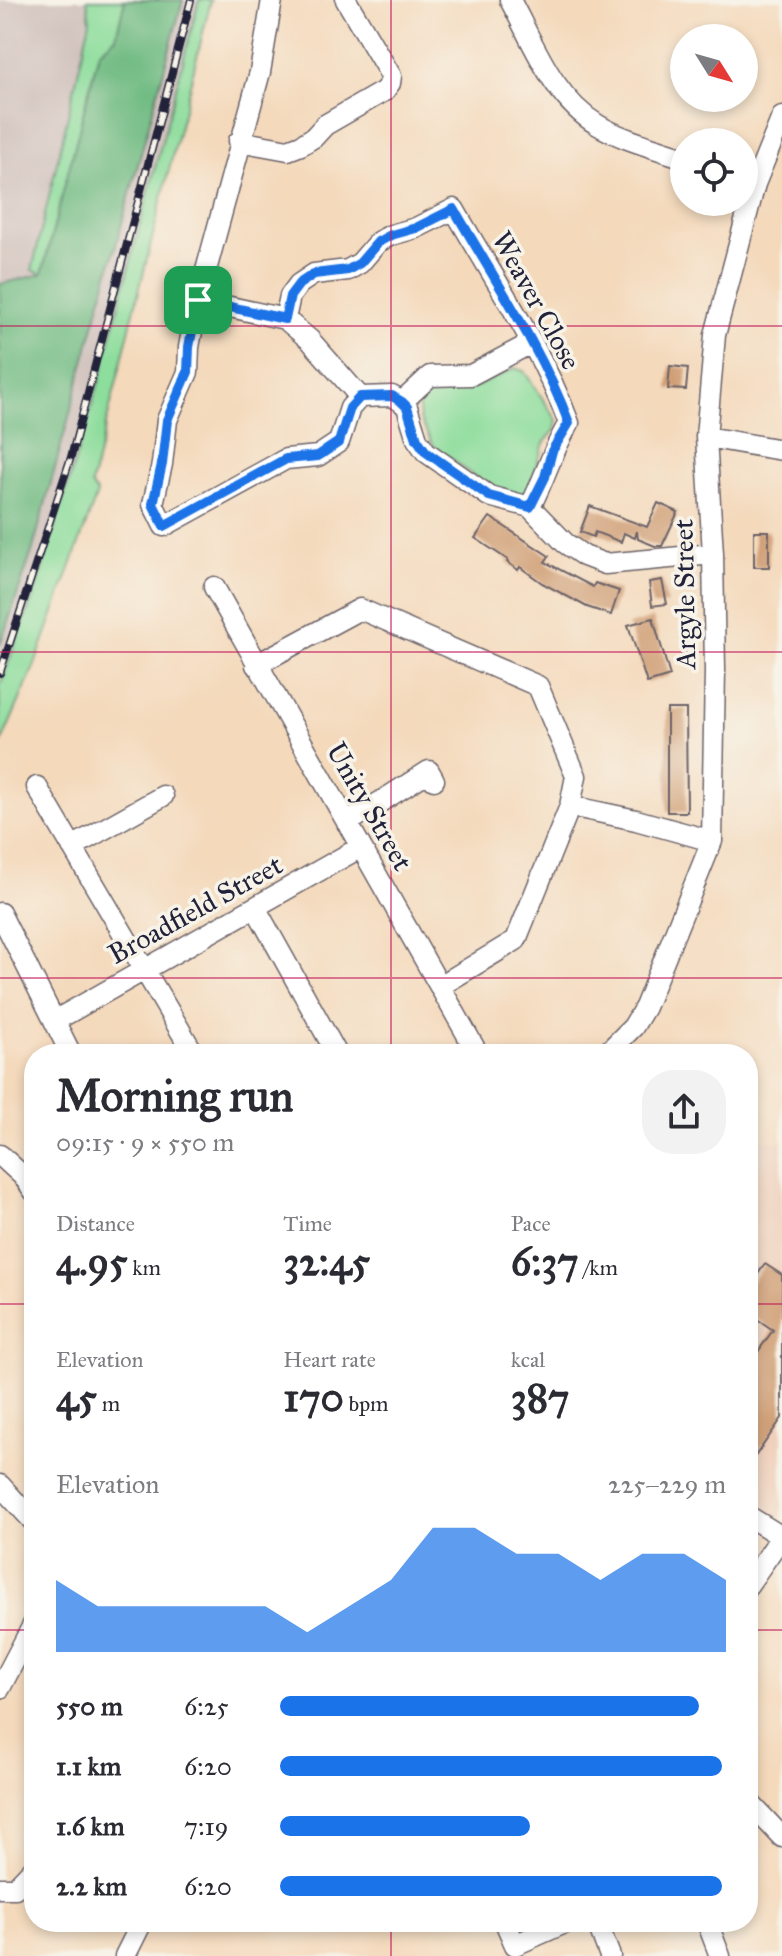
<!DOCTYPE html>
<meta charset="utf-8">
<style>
:root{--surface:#fff;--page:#f2f2f3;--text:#2b2b33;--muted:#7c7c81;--accent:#1a73e8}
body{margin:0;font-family:"IM FELL Great Primer",serif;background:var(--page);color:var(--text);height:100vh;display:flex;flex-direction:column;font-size:30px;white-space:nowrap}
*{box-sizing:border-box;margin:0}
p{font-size:26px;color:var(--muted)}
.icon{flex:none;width:44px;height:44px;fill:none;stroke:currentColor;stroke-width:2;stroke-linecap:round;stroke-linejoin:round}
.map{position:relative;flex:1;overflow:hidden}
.sheet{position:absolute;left:24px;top:1044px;width:734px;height:888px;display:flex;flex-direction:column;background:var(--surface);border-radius:32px;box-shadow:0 4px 12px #0003}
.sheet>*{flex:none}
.needle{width:52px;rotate:127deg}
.controls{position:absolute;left:670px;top:24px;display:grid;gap:16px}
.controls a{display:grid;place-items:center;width:88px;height:88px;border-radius:50%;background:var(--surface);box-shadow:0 4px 12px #0003;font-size:40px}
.pin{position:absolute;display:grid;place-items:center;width:68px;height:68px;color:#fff;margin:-34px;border-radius:16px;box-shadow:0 4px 12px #0006}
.round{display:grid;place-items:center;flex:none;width:84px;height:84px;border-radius:32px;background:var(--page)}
.summary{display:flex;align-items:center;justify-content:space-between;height:136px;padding:0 32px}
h1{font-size:44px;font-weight:700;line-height:60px}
.figures{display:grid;grid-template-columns:repeat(3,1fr);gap:12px;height:136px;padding:8px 32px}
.figures div{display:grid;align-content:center}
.figures b{font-size:40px;font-weight:700}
.figures small{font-size:22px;font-weight:400}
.figures p{font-size:22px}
.chart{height:224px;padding:16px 32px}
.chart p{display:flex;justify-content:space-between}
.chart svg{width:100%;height:144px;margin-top:8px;fill:var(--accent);opacity:.7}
ul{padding:0 32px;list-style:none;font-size:26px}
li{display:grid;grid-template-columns:128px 96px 1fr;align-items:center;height:60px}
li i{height:20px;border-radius:10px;background:var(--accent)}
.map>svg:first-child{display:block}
</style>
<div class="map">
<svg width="782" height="1956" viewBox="0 0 782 1956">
<rect width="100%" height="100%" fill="#f7f3e8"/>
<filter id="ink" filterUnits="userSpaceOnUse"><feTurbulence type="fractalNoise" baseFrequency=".0125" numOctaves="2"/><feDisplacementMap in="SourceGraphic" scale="16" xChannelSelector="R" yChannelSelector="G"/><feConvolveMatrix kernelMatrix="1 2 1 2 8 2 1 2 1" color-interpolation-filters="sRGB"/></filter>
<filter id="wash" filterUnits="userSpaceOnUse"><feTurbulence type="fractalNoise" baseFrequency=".006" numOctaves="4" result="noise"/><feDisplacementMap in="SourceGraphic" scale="32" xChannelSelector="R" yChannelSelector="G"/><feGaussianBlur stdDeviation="1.8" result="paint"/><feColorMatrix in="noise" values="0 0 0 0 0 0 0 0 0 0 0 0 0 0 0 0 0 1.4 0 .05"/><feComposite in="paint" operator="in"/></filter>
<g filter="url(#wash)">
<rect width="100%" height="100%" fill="#f4d9bb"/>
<path fill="#efd0bc" d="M 754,1140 L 782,1142 L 782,1514 L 774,1518 L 748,1500 L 748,1146 Z"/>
<path fill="#cfc0bb" d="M 0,0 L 125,0 L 52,303 L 0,442 Z
M 183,0 L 199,0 L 99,382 L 38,583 L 0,686 L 0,625 L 32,552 Z"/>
<path fill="#8ddd9c" stroke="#58806c" stroke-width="2" d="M 87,0 L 125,0 L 116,37 L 99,52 L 42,274 L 32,270 L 90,21 Z
M 199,0 L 211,0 L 91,485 L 97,494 L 34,667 L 0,746 L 0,686 L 38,583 L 99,382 Z
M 515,368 L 524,371 L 557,420 L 555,430 L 544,443 L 529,489 L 518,496 L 494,491 L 433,445 L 420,420 L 418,400 L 432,386 L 475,387 Z"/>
<path fill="#72bc84" stroke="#4a6f60" stroke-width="2" d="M 125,0 L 183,0 L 32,552 L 0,645 L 0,284 L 42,274 L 99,52 L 116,37 Z"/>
<g id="blocks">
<path fill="#d09f76" d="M 670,366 L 688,368 L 686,390 L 668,389 Z
M 658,503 L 678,512 L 662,546 L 655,546 L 638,539 L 637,531 L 635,538 L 624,533 L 621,542 L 595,532 L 593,537 L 580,532 L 590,506 L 647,527 Z
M 490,517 L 549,556 L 545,562 L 593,587 L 595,583 L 619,591 L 611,615 L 587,607 L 542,583 L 520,567 L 518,570 L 507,562 L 508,560 L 475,538 Z
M 754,531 L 769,531 L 769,567 L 754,567 Z
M 662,580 L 667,604 L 652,606 L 649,582 Z
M 653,618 L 670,676 L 647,683 L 628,625 Z
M 667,709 L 686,709 L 687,812 L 667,812 Z
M 765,1264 L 782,1275 L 782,1418 L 756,1455 L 748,1449 L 748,1366 L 773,1330 L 748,1313 L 748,1288 Z"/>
</g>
</g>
<g filter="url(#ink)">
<use href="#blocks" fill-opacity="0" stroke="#6c6268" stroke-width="2"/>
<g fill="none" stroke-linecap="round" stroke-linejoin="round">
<defs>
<path id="minor" d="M 272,0 L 260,72 L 198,300 L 189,347 L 188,372 L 167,420 L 162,464 L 153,504 L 164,526 L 286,459 L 318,456 L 339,442 L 350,408 L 360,397 L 392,396 L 402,402 L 407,407 L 417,439 L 426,452 L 489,496 L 530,507 L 565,543 L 584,556 L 605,564 L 713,554
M 510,0 C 534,44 553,98 598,125 C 623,140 656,148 684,158
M 239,141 L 288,150 L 301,145 L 314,137 L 325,125 L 384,91 L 390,83 L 391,76 L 346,0
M 198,300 L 285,319 L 310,340 L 360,397
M 285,319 L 290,296 L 299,284 L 314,274 L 348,270 L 360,263 L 378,242 L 391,235 L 416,228 L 454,209 C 494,279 541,348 569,423 C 552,451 545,478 530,507
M 402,402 L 430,376 L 471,375 L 531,343
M 706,437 L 782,450
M 214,587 L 478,1054
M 256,665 L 360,609 L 538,686 L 576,776 L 570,806 L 516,940 L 440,986
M 37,787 L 194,1054
M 570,806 L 636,820 L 712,841
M 347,823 L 429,771 L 434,780
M 72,847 L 163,796
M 255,907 L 337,1054
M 0,913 L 71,1054
M 56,1020 L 361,847
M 606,1054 L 633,1027 L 645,1007 L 712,841 L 715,670 L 713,554 L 706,437 L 715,335 L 755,184 L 782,117
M 0,1155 L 24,1177 L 34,1191
M 0,1485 L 34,1522
M 748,1516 L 782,1537
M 748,1585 L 782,1536
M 0,1688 L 34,1623
M 748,1801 L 782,1837
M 0,1888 L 15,1888 L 34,1868
M 505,1922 L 515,1945 L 567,1922
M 597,1922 L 610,1956
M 707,1922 L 720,1956
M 125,1956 L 142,1922"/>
</defs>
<use href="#minor" stroke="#6c6268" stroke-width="23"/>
<use href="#minor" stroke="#fff" stroke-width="20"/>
<defs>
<path id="rail" d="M 0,673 L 71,457 L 191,0"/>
</defs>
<use href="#rail" stroke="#22223b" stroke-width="8"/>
<use href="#rail" stroke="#f7f3e8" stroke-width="5" stroke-dasharray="15" stroke-linecap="butt"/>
</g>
</g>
<g fill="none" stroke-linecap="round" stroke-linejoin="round" filter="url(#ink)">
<defs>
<path id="route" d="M 454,209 C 494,279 541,348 569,423 L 552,451 L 545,477 L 530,507 L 489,496 L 426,452 L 417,439 L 407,407 L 402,402 L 392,396 L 360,397 L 350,408 L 339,442 L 318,456 L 286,459 L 164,526 L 153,504 L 162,464 L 167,420 L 188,372 L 189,347 L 198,300 L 285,319 L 290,296 L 299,284 L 314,274 L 348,270 L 360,263 L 378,242 L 391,235 L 416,228 Z"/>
</defs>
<use href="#route" stroke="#fff" stroke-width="16"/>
<use href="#route" stroke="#1a73e8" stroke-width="10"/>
</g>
<path fill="none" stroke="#c2185b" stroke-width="2" stroke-opacity="0.55" d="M 391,0 L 391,1054M 0,326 L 782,326M 0,652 L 782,652M 0,978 L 782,978M 0,1304 L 34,1304M 748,1304 L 782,1304M 0,1630 L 34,1630M 748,1630 L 782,1630M 391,1922 L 391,1956"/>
<g text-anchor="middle" stroke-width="7" stroke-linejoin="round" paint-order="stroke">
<g font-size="28" fill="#22223b" stroke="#f7f3e8">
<text transform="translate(537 300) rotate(61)" y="10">Weaver Close</text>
<text transform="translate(684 594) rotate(-91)" y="10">Argyle Street</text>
<text transform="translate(370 806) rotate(60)" y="10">Unity Street</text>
<text transform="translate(195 909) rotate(-29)" y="10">Broadfield Street</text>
</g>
</g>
</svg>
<div class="controls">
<a><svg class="needle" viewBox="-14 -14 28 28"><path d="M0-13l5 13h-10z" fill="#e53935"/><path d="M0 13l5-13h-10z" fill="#7c7c81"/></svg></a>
<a><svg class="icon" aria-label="locate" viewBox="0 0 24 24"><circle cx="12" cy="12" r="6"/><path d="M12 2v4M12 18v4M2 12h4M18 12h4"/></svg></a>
</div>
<div class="pin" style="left:198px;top:300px;background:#1e9e55"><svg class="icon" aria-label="arrive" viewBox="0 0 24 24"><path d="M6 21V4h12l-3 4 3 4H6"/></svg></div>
<section class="sheet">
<div class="summary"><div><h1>Morning run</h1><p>09:15 · 9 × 550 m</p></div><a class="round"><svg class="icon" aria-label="share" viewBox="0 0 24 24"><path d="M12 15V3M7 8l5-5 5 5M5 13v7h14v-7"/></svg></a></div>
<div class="figures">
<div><p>Distance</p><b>4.95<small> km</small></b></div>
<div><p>Time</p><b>32:45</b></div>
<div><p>Pace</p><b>6:37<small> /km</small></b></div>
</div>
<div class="figures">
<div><p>Elevation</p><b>45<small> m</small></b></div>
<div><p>Heart rate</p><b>170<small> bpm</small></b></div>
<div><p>kcal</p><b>387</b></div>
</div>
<div class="chart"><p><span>Elevation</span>225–229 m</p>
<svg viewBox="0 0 160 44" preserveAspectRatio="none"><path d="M0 44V22L10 30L20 30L30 30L40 30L50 30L60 38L70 30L80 22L90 6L100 6L110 14L120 14L130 22L140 14L150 14L160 22V44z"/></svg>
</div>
<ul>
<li><b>550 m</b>6:25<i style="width:94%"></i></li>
<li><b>1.1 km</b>6:20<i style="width:99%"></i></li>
<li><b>1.6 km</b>7:19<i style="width:56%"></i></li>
<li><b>2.2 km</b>6:20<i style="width:99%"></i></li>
</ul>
</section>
</div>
